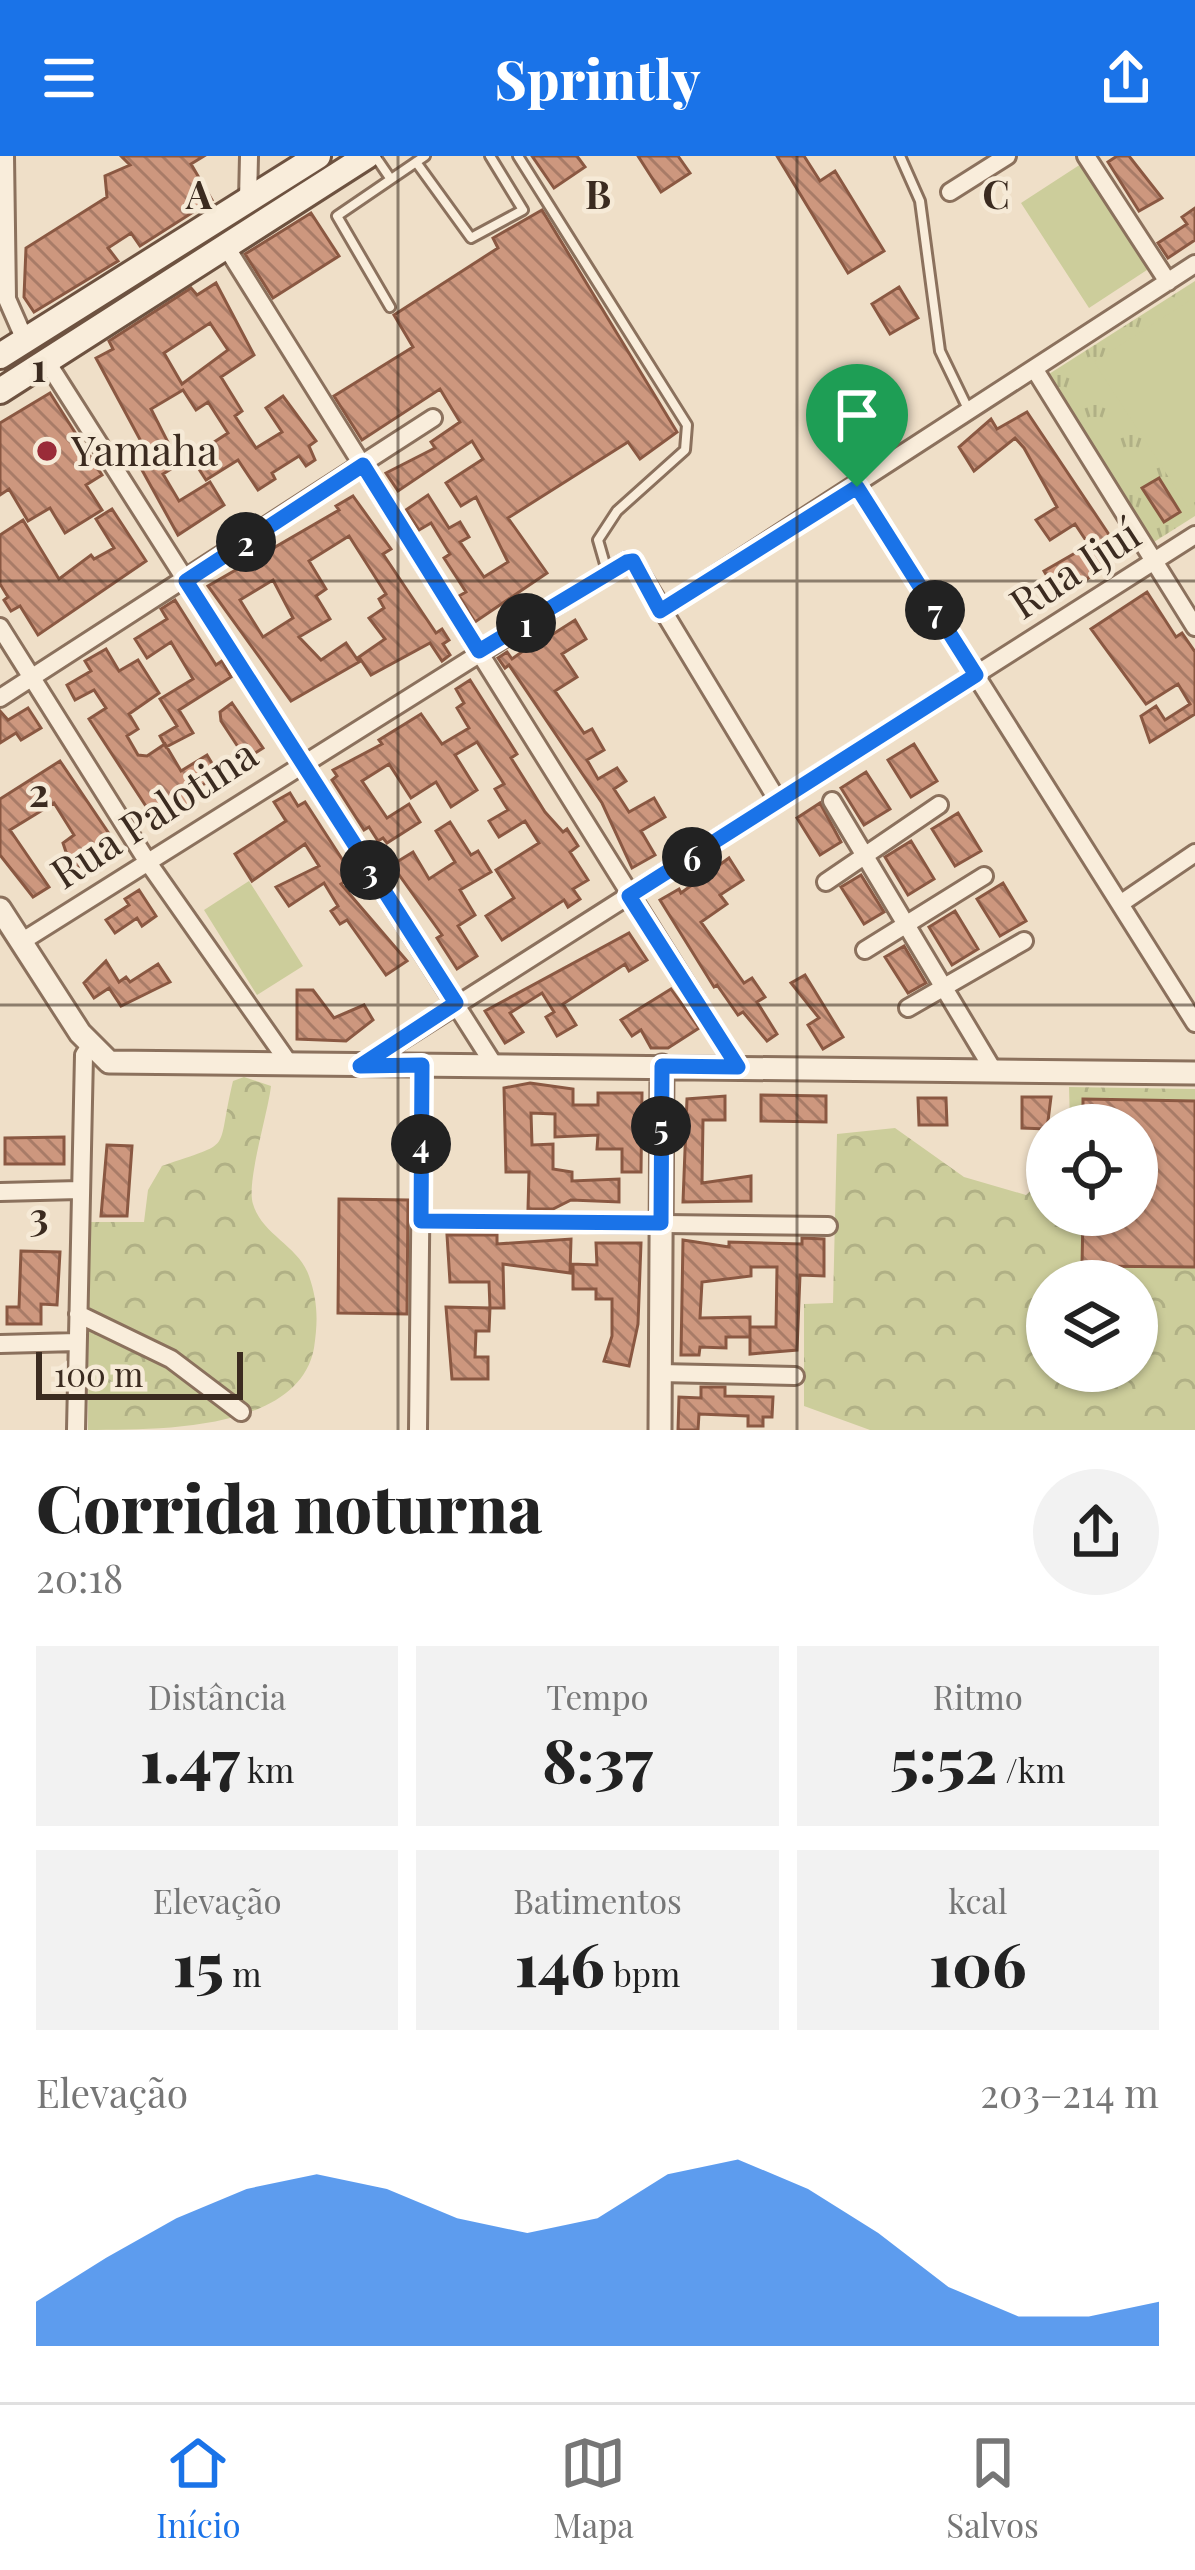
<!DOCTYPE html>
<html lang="pt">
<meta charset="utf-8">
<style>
:root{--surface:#fff;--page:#f2f2f2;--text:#222;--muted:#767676;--line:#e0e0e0;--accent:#1a73e8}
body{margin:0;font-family:"Playfair Display",serif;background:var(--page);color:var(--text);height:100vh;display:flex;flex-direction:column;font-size:45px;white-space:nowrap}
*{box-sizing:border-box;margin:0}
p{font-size:39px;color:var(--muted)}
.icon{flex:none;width:66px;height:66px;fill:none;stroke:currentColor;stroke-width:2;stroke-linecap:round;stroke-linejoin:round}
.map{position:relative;height:1274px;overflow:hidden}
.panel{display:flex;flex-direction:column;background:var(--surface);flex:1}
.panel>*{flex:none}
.fabs{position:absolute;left:1026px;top:948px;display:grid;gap:24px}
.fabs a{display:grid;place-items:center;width:132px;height:132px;border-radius:50%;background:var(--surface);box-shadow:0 3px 9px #0004;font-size:60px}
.scale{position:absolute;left:36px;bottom:30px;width:207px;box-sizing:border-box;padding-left:12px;border:6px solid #3b2b20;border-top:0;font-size:33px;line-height:42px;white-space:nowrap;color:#3b2b20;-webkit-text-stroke:9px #f6ead7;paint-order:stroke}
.pin{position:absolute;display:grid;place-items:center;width:102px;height:102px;color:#fff;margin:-123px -51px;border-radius:50% 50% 50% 0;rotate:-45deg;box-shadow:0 0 12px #0007}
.pin .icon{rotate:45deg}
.km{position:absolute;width:60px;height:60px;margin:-30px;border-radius:50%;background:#222;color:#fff;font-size:33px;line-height:60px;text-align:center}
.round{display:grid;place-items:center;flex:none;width:126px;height:126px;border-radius:63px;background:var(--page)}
.head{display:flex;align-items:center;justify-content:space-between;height:204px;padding:0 36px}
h1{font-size:66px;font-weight:800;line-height:90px}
.figures{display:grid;grid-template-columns:repeat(3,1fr);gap:18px;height:204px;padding:12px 36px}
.figures div{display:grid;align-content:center;border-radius:0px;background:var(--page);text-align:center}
.figures b{font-size:60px;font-weight:800}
.figures small{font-size:33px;font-weight:400}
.figures p{font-size:33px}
.chart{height:336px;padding:24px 36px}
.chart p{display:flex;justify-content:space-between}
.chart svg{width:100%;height:216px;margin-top:12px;fill:var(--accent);opacity:.7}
header{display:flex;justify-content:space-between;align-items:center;height:156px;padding:0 36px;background:var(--accent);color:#fff;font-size:54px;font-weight:800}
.tabs{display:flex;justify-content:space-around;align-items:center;height:168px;border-top:3px solid var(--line);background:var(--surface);font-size:33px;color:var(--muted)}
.tabs a{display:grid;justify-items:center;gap:6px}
.tabs .on{color:var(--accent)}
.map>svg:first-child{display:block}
</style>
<header><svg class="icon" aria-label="menu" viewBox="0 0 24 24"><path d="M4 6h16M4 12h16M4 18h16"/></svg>Sprintly<svg class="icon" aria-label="share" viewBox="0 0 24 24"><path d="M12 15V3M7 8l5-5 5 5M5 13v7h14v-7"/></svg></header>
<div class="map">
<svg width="1195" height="1274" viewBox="0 0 1195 1274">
<defs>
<pattern id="grass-tufts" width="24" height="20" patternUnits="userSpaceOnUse" patternTransform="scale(3)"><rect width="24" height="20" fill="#cccd9b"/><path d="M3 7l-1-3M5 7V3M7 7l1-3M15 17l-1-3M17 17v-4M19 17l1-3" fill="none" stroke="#b0b085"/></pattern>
<pattern id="forest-crowns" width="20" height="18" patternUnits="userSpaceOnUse" patternTransform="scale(3)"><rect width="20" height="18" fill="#cccd9b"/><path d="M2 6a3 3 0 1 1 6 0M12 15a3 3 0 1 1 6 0" fill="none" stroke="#b0b085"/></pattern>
<pattern id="building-back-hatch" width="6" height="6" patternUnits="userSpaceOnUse" patternTransform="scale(3)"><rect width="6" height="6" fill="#cd977e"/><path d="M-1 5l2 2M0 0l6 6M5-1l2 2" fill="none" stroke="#a87b67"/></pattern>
</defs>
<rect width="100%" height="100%" fill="#efdfc8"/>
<path fill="url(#grass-tufts)" d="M 1195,125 L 1195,360 L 1154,386 L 1049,218 Z"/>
<path fill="url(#forest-crowns)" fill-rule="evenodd" d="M 244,921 L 271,930 C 268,957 246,1027 253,1048 C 262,1079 299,1090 309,1120 C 318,1146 318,1165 314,1192 C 299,1274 163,1274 88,1274 L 89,1066 L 144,1066 L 148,1034 L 162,1010 C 236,984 215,1000 233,925 Z
M 1069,931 L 1195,933 L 1195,1274 L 870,1274 L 804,1250 L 804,1148 L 833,1147 L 837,978 L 895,972 L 964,1021 L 1026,1039 L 1047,1020 L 1047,1059 L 1137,1059 L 1137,969 L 1070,969 ZM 1047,1125 L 1137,1125 L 1137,1215 L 1047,1215 Z"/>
<path fill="#cccd9b" d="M 1081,8 L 1150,112 L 1089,152 L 1021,47 Z
M 1195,141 L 1195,346 L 1188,351 L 1094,206 Z
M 249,725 L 303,810 L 257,839 L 204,754 Z"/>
<path fill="url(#building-back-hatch)" stroke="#8a5842" stroke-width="3" fill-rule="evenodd" d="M 121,0 L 204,0 L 191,8 L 212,44 L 140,90 L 131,77 L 108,92 L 118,105 L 34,156 L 24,141 L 26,92 L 107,41 L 105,20 L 130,9 Z
M 532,0 L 577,0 L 585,11 L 554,32 Z
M 638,0 L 678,0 L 690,17 L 661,36 Z
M 777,0 L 804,0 L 820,25 L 835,15 L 884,95 L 848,117 Z
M 1117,0 L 1129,0 L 1162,42 L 1139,55 L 1108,6 Z
M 1195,52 L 1195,84 L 1168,102 L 1158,87 L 1187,68 L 1182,61 Z
M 542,54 L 677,276 L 640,303 L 628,286 L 508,362 L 547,417 L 475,466 L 459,440 L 466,436 L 444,402 L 450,398 L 431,367 L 419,374 L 406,354 L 428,339 L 449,372 L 460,366 L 469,381 L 460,386 L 484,421 L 508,406 L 476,341 L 461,350 L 446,327 L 483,303 L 472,285 L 398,335 L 386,317 L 435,292 L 431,286 L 460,266 L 446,243 L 440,233 L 362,284 L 334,240 L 413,191 L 394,159 L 498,92 L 493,82 Z
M 311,57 L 339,100 L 273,142 L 245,98 Z
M 216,127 L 254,199 L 221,221 L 242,255 L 235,260 L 256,292 L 282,276 L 266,252 L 283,240 L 316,285 L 309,290 L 315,304 L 306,310 L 299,300 L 272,317 L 275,323 L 258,334 L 238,304 L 206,324 L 191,301 L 228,277 L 208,246 L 196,254 L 183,234 L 151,253 L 179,308 L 163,318 L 179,345 L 210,326 L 224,349 L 178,379 L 132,296 L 143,289 L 96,202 L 113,193 L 109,185 L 191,132 L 197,139 ZM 210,167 L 228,194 L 182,228 L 164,197 Z
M 899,131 L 918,162 L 890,178 L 872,148 Z
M 50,237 L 102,319 L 86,329 L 102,354 L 65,377 L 50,352 L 28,365 L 9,333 L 0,339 L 0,267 Z
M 1027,256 L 1122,398 L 1080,428 L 1075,419 L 1054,432 L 1044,415 L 1089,389 L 1075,368 L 1050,384 L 1036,364 L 1057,351 L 1024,292 L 1015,282 L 974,315 L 959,291 L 991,263 L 997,273 Z
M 1159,322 L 1180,356 L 1164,366 L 1142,332 Z
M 353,340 L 391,393 L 383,398 L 436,477 L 442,473 L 449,484 L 443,488 L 450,499 L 442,505 L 430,487 L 371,519 L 359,501 L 385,483 L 369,462 L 384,452 L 379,443 L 386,438 L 349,380 L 309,405 L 326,433 L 316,440 L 330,463 L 299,481 L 321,504 L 346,487 L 359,506 L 291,545 L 208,430 L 339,354 L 336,350 ZM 273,424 L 293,462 L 263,481 L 240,444 Z
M 112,353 L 146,405 L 38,479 L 20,450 L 11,455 L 4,444 L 8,441 L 0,428 L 0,379 L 23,364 L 59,423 L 91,399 L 94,403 L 114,392 L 96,363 Z
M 1147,436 L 1176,481 L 1182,477 L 1195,496 L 1195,558 L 1150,586 L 1141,560 L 1156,550 L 1165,564 L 1190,548 L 1178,528 L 1146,548 L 1091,473 Z
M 175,444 L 216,509 L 222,505 L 231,521 L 179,554 L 193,577 L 166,591 L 160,580 L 177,570 L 160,543 L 193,523 L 171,486 L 147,502 L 135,483 L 167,463 L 161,453 Z
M 575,464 L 586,483 L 562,498 L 577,521 L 555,535 L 584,577 L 592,573 L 604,594 L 587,604 L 598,623 L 617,612 L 626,625 L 614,633 L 629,656 L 654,642 L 665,661 L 641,675 L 655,699 L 632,712 L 602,647 L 509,509 L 505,512 L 498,502 L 507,496 L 512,503 L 537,485 L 534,480 L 545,473 L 550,480 Z
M 106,493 L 119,515 L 138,504 L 159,537 L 129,558 L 138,573 L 127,580 L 138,599 L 147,600 L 165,588 L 181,615 L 207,599 L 219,619 L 194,634 L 199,642 L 179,655 L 174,647 L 153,661 L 89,563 L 106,552 L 94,534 L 75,544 L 67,529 L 91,515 L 85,505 Z
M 470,524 L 517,598 L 511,602 L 545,656 L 563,676 L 567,673 L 578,690 L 570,696 L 588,724 L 573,733 L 580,743 L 568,751 L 564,744 L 502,784 L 486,760 L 514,742 L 496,714 L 539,687 L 525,665 L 499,681 L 489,665 L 508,654 L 495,633 L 504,628 L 477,586 L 455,599 L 477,634 L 451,651 L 436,626 L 411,642 L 389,608 L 362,625 L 387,662 L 409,648 L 420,666 L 387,687 L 383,682 L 378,685 L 369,671 L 364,674 L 332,624 L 337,620 L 333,614 L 382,588 L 379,584 L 421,558 L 442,588 L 469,572 L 457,552 L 464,547 L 456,533 Z
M 232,547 L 263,592 L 246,603 L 221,565 L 220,556 Z
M 28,552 L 41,572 L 21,584 L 16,577 L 0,587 L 0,555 L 8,564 Z
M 914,588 L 937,625 L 911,641 L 888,604 Z
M 60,605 L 118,691 L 72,714 L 63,687 L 74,679 L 54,647 L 10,674 L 49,731 L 33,741 L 0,699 L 0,643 Z
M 866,616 L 890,653 L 864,669 L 841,632 Z
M 290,637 L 298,650 L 305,646 L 353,720 L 341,728 L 407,805 L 386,819 L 347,764 L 340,768 L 331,755 L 338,750 L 324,727 L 289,750 L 276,731 L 319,710 L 305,688 L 252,725 L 235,698 L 286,665 L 274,646 Z
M 820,647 L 841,686 L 820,699 L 797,662 Z
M 958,657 L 981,695 L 955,710 L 932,673 Z
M 450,666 L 471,699 L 478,695 L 491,716 L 460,734 L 475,759 L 458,770 L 477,800 L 457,813 L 437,782 L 442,779 L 392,709 L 413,696 L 429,723 L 455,706 L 436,675 Z
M 911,685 L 934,723 L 908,739 L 885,701 Z
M 729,702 L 743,724 L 720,739 L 727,748 L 701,766 L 744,827 L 752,822 L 765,841 L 757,846 L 777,878 L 767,885 L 743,856 L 738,859 L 717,829 L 714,831 L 660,744 L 679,733 L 681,737 Z
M 861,719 L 884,756 L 864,768 L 841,731 Z
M 1003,727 L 1026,765 L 1000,780 L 977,743 Z
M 139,734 L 156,760 L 142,770 L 137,762 L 115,777 L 106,764 L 129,749 L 125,743 Z
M 955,755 L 978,793 L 952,809 L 929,771 Z
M 629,777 L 647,804 L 629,815 L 625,808 L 563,848 L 576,869 L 557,880 L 546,861 L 554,856 L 542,837 L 510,857 L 523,876 L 505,887 L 485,855 Z
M 904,790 L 926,827 L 908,837 L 885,801 Z
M 106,805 L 119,826 L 126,821 L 130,826 L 158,808 L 170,826 L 121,850 L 109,832 L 94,842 L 84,827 Z
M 805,819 L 843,881 L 823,893 L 808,869 L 819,862 L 791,827 Z
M 671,833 L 699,872 L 668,892 L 651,892 L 641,874 L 632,880 L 621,864 Z
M 297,834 L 313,834 L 334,862 L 364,849 L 373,864 L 346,885 L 297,883 Z
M 530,927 L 573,933 L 573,949 L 598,949 L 598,937 L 642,937 L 641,1016 L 622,1016 L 622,993 L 597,993 L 598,979 L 555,981 L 555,958 L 531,957 L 532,989 L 553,988 L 553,1013 L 572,1016 L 572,1025 L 619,1023 L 619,1046 L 571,1044 L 553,1053 L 528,1053 L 529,1016 L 506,1016 L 504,932 Z
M 761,939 L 826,940 L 826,966 L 761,965 Z
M 725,940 L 725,964 L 703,964 L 702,1027 L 751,1020 L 751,1045 L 683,1046 L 687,943 Z
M 1022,941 L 1051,941 L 1047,973 L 1022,972 Z
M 918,942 L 946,942 L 947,969 L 919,969 Z
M 1083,943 L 1195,945 L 1195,1111 L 1082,1110 L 1083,1059 L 1137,1059 L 1137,969 L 1083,969 Z
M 64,981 L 64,1008 L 5,1008 L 5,982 Z
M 107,989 L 132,990 L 127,1060 L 101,1060 Z
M 339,1043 L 408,1044 L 407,1158 L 338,1157 Z
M 447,1079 L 497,1079 L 497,1088 L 571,1083 L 570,1117 L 503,1108 L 504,1152 L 490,1152 L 489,1126 L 450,1126 Z
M 802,1082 L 824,1083 L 824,1120 L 800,1119 L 797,1194 L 750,1198 L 750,1171 L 750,1181 L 726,1181 L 726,1192 L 700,1191 L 699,1199 L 681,1199 L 683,1084 L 729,1091 L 729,1086 L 802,1088 ZM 751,1111 L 777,1111 L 776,1171 L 750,1171 L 750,1161 L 700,1162 L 702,1126 L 751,1120 Z
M 596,1087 L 641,1087 L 638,1168 L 629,1210 L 604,1205 L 612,1180 L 612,1143 L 596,1143 L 596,1133 L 573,1133 L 573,1108 L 597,1109 Z
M 21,1095 L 60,1096 L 57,1149 L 41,1148 L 41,1168 L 7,1168 L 7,1151 L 19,1151 Z
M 446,1151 L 490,1152 L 489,1175 L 476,1175 L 475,1201 L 488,1201 L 488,1223 L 452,1223 Z
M 701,1231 L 725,1231 L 725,1240 L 773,1241 L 772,1261 L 763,1261 L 763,1270 L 748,1270 L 748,1260 L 699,1258 L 698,1274 L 678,1274 L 679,1241 L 701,1242 Z"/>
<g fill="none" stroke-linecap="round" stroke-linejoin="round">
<defs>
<path id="service" d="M 375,0 L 390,22
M 518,0 L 687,269 L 685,294 L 617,355 L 598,384 L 607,415
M 900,0 L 920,45 L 940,195 L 969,255
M 416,6 L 471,82 L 523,54 L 490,0
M 390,151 L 337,60 L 425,0"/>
<path id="minor" d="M 5,0 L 7,143 L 25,184
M 1086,0 L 1168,126
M 950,36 L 1007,0
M 248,44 L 249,0
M 225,89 L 738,911
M 47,206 L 496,912
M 1035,214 L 1195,471
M 857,331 L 1195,867
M 660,455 L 1195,108
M 0,471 L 147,705 L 291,910
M 0,542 L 433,262
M 832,645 L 992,912
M 826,726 L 939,649
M 1120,748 L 1195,697
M 21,786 L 627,405 L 633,405 L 778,645
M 865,794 L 984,720
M 908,852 L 1024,785
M 361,910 L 1195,379
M 0,1036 L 79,1034
M 421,1065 L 828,1070
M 78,1158 L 171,1203 L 241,1256
M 0,1188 L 77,1186
M 660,1217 L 795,1220
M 76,1274 L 84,899 L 90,890
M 418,1274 L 422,909"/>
<path id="tertiary" d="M 0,753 L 80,877 L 109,906 L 1195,917
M 660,1274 L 662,910"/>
<path id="secondary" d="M 0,200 L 318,0
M 0,235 L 367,0"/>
</defs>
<use href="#service" stroke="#8b715d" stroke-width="14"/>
<use href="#minor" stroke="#8b715d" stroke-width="22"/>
<use href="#tertiary" stroke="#8b715d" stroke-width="27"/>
<use href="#secondary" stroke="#6d5240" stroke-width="30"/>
<use href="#service" stroke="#f9eddb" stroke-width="8"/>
<use href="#minor" stroke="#f9eddb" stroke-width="16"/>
<use href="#tertiary" stroke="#f9eddb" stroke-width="21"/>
<use href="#secondary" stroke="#f9eddb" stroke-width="24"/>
</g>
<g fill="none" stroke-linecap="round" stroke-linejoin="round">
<defs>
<path id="route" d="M 363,309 L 479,495 L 627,406 L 633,405 L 660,455 L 857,331 L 976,519 L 629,740 L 738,911 L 662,910 L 661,1067 L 421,1065 L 422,909 L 360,910 L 456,847 L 186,425 Z"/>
</defs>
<use href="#route" stroke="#fff" stroke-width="24"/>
<use href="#route" stroke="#1a73e8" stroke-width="15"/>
</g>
<path fill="none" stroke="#3b2b20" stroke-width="3" stroke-opacity="0.55" d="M 398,0 L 398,1274M 797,0 L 797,1274M 0,425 L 1195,425M 0,849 L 1195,849"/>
<circle fill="#9a2c38" stroke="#f6ead7" stroke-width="4.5" cx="47" cy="295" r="12"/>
<g text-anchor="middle" stroke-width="9" stroke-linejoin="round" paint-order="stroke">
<g font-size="42" fill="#3b2b20" stroke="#f6ead7" text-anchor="start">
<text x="71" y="310">Yamaha</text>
</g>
<g font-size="42" fill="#3b2b20" stroke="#f6ead7">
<text transform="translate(1075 413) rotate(-33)" y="15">Rua Ijuí</text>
<text transform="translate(154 658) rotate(-33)" y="15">Rua Palotina</text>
</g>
</g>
<g font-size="39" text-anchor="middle" font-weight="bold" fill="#3b2b20" stroke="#f6ead7" stroke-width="9" stroke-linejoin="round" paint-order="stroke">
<text x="199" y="53">A</text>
<text x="598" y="53">B</text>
<text x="996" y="53">C</text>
<text x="39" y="226">1</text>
<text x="39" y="651">2</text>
<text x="39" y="1075">3</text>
</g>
</svg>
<div class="fabs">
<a><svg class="icon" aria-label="locate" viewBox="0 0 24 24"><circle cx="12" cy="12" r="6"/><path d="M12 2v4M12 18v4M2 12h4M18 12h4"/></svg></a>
<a><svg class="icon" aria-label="layers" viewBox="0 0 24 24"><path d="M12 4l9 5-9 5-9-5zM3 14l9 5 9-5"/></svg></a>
</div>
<div class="scale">100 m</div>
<div class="pin" style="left:857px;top:331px;background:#1e9e55"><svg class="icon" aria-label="arrive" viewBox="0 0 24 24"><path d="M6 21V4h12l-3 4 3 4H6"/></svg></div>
<b class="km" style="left:526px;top:467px">1</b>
<b class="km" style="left:246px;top:386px">2</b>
<b class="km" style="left:370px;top:714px">3</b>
<b class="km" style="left:421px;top:988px">4</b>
<b class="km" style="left:661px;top:970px">5</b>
<b class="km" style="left:692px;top:701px">6</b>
<b class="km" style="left:935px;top:454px">7</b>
</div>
<section class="panel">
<div class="head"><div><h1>Corrida noturna</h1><p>20:18</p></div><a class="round"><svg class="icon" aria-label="share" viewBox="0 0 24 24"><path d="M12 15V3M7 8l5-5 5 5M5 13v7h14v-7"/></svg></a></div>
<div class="figures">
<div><p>Distância</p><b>1.47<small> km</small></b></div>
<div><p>Tempo</p><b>8:37</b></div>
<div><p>Ritmo</p><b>5:52<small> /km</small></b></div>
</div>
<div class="figures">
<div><p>Elevação</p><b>15<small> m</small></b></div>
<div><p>Batimentos</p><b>146<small> bpm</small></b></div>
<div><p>kcal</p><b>106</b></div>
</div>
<div class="chart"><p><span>Elevação</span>203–214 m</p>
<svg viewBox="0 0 160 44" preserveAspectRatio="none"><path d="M0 44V35L10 26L20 18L30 12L40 9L50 12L60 18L70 21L80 18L90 9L100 6L110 12L120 21L130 32L140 38L150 38L160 35V44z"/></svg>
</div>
</section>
<nav class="tabs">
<a class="on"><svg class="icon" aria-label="home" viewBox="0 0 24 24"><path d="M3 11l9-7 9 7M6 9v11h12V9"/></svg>Início</a>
<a><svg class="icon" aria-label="map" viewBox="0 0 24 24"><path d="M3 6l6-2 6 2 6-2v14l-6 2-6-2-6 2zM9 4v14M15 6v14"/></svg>Mapa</a>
<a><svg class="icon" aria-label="saved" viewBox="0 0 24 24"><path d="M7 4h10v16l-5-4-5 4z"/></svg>Salvos</a>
</nav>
